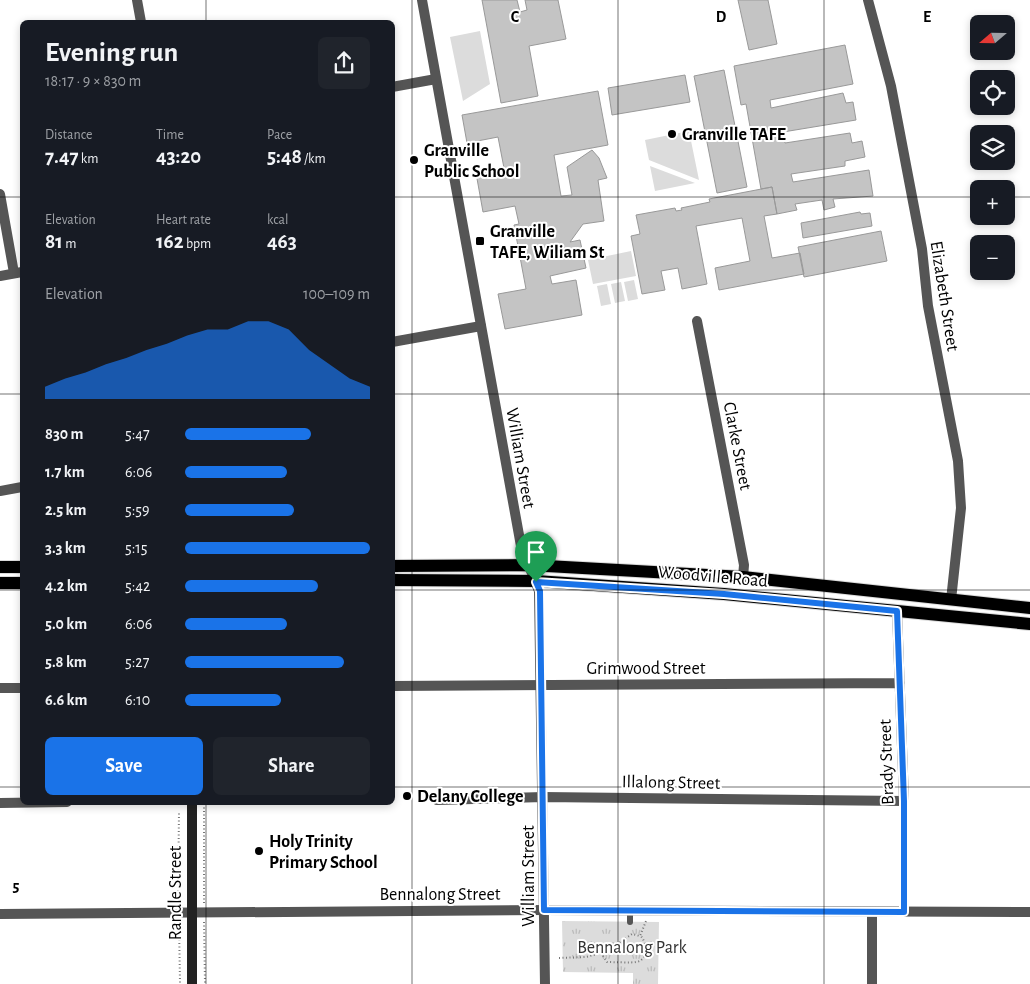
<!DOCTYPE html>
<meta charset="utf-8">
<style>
:root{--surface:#171b24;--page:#20242c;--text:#f1f3f6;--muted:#9ea1a6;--accent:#1a73e8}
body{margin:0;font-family:"Alegreya Sans",sans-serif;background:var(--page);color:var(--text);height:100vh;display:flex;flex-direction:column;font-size:19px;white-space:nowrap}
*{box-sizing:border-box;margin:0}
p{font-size:16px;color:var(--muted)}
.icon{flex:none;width:28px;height:28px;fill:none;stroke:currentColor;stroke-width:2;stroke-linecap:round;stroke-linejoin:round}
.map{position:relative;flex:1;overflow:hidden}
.side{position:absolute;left:20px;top:20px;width:375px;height:785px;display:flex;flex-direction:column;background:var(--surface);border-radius:8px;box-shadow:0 2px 8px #0003}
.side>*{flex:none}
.needle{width:32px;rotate:250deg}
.fabs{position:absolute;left:970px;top:15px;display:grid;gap:10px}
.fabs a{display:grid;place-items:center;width:45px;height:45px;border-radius:8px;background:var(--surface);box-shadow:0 2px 8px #0003;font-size:25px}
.pin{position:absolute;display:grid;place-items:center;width:42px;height:42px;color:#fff;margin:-51px -21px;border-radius:50% 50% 50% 0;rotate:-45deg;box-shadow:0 0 5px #0007}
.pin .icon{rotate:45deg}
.round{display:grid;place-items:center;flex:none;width:52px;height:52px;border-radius:8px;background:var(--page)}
.headline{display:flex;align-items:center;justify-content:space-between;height:85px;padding:0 25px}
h1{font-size:28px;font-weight:700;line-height:38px}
.figures{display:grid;grid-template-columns:repeat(3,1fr);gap:8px;height:85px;padding:5px 25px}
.figures div{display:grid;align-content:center}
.figures b{font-size:21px;font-weight:700}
.figures small{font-size:14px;font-weight:400}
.figures p{font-size:14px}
.chart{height:140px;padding:10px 25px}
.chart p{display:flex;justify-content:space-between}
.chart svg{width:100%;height:90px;margin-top:5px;fill:var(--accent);opacity:.7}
.button{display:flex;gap:10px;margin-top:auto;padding:10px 25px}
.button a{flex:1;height:58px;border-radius:8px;background:var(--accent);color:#fff;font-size:20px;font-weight:700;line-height:58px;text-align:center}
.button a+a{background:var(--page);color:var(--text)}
ul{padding:0 25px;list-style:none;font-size:16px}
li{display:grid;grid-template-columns:80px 60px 1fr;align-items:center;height:38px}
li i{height:12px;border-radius:6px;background:var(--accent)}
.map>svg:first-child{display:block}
</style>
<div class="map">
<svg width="1030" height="984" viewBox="0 0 1030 984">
<defs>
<pattern id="park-tufts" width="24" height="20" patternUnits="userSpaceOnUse" patternTransform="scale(1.25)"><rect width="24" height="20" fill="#dcdcdc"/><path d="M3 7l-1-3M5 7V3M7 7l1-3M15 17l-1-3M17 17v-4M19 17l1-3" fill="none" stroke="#bbb"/></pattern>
</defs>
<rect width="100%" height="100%" fill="#fff"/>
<path fill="#dcdcdc" d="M 480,31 L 490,84 L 463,101 L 450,37 Z
M 689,131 L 699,180 L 649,160 L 645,140 Z
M 650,166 L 695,183 L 655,191 Z
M 631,251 L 636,276 L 593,284 L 588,260 Z
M 634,280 L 638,299 L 628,301 L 624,282 Z
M 621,282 L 625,301 L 615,303 L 611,284 Z
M 607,284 L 611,304 L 601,306 L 597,286 Z"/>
<path fill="url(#park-tufts)" d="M 562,921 L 659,922 L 658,984 L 633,984 L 633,973 L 563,972 Z"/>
<path fill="#c4c4c4" stroke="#999" d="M 482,0 L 517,0 L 520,12 L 527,10 L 525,0 L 558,0 L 566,39 L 529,46 L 538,96 L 501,103 Z
M 738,0 L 768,0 L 777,44 L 749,50 Z
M 845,45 L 853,84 L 770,100 L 771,108 L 843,93 L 846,103 L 853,102 L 856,120 L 783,132 L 785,143 L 850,133 L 852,143 L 862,141 L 865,157 L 845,161 L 845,166 L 791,174 L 793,182 L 869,170 L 873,196 L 833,199 L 835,207 L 824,210 L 822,200 L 795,204 L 797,210 L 777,214 L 772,187 L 761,189 L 746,104 L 741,105 L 734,66 Z
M 724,70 L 747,187 L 717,193 L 694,76 Z
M 685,75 L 690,102 L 612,115 L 608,88 Z
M 598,91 L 608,145 L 554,155 L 561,196 L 572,195 L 567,167 L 592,150 L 599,158 L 607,178 L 598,180 L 604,221 L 583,224 L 570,242 L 580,240 L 586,268 L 550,276 L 552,284 L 576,280 L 582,315 L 505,329 L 498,294 L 526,289 L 514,225 L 519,224 L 515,206 L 483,212 L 476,173 L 504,168 L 498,137 L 467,143 L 462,115 Z
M 772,187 L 777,214 L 764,216 L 772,258 L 800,253 L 804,274 L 719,290 L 715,268 L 750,261 L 742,218 L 696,226 L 707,284 L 682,289 L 678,268 L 661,271 L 665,290 L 642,294 L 631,236 L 640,234 L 636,215 L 675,208 L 676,211 L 682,210 L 681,208 L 710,202 L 709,199 Z
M 860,212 L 861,214 L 870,213 L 872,226 L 803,238 L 801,223 Z
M 881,231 L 887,261 L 804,277 L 798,247 Z"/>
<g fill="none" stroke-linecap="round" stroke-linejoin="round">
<defs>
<path id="primary" d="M 392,566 L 529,565 L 743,577 L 1030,608
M 0,567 L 22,567
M 392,580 L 536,581 L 724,594 L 1030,624
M 0,583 L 22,583"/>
</defs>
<use href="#primary" stroke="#dbdbdb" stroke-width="14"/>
<path stroke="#777" stroke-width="2" stroke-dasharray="1 2.5" stroke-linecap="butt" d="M 178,902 L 179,811
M 204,903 L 204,802
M 179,922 L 180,984
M 204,922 L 205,984
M 601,953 L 607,962 C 612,962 632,963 636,962 C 649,960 647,944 641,936
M 559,958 L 586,957 L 601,953 L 606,944 L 619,943 L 632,934 L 640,936 L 646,921"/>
<path stroke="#555" stroke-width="6" d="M 630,922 L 630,910"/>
<path stroke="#555" stroke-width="10" d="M 137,0 L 141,22
M 868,0 L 891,86 L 922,249 L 928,306 L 958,461 L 961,508 L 951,600
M 392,87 L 436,79
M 0,194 L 14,273
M 0,276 L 22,272
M 697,321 L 744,565 L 743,577
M 392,342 L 481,326
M 0,491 L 22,487
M 897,611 L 904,801 L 904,912
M 392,686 L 900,683
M 0,688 L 22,688
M 437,800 L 543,797 L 904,801
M 0,803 L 67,802
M 0,914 L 545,910 L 1030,912
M 872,984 L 872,912"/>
<path stroke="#555" stroke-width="10" d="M 422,0 L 521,546 L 539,591 L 545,984"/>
<path stroke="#222" stroke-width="10" d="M 192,802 L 192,984"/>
<use href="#primary" stroke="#000" stroke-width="12"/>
</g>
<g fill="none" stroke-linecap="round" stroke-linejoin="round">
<defs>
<path id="route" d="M 536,582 L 724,594 L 897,611 L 904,801 L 904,912 L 544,910 L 540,591 Z"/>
</defs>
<use href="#route" stroke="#fff" stroke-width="10"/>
<use href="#route" stroke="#1a73e8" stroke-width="6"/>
</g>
<path fill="none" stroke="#000" stroke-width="1" stroke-opacity="0.55" d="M 206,0 L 206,22M 412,0 L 412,984M 618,0 L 618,984M 824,0 L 824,984M 0,197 L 22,197M 392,197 L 979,197M 1006,197 L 1030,197M 0,394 L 22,394M 392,394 L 1030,394M 0,590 L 22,590M 392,590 L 1030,590M 0,787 L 22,787M 392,787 L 1030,787M 206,802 L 206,984"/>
<g fill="#000" stroke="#fff" stroke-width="2">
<circle cx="672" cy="134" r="5"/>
<circle cx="414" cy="160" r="5"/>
<rect x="475" y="236" width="10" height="10" rx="2.5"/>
<circle cx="407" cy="796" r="5"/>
<circle cx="259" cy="851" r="5"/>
</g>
<g text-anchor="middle" stroke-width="4" stroke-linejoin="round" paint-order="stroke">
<g font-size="18" font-weight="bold" fill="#000" stroke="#fff" text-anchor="start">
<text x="682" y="140">Granville TAFE</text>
<text x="424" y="156">Granville<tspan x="424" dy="21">Public School</tspan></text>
<text x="490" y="237">Granville<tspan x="490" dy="21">TAFE, Wiliam St</tspan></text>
<text x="417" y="802">Delany College</text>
<text x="269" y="847">Holy Trinity<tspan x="269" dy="21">Primary School</tspan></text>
</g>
<g font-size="18" fill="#000" stroke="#fff">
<text transform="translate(945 296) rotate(81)" y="6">Elizabeth Street</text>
<text transform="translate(738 446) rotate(79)" y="6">Clarke Street</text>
<text transform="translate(521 458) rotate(80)" y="6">William Street</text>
<text transform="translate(713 576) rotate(5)" y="6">Woodville Road</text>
<text x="646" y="674">Grimwood Street</text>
<text transform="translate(886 762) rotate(-92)" y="6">Brady Street</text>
<text transform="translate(671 782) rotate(1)" y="6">Illalong Street</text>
<text transform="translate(528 876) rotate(-90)" y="6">William Street</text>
<text transform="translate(175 893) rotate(-90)" y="6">Randle Street</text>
<text x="440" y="900">Bennalong Street</text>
</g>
<g font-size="18" fill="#333" stroke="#fff">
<text x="632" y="953">Bennalong Park</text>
</g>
</g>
<g font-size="16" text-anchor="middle" font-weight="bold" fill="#000" stroke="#fff" stroke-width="4" stroke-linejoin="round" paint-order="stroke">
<text x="515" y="22">C</text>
<text x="721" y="22">D</text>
<text x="927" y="22">E</text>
<text x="16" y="891">5</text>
</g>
</svg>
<div class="fabs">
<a><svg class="needle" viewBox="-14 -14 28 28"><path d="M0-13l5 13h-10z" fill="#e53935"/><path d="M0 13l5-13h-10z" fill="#9ea1a6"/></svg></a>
<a><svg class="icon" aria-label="locate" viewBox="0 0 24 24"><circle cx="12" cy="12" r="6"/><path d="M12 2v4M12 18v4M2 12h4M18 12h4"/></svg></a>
<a><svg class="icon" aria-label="layers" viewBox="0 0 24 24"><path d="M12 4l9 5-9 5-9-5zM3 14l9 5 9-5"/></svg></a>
<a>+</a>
<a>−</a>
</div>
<div class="pin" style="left:536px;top:582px;background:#1e9e55"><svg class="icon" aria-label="arrive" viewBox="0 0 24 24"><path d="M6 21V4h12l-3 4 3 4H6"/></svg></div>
<section class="side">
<div class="headline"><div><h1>Evening run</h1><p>18:17 · 9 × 830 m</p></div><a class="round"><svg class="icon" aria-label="share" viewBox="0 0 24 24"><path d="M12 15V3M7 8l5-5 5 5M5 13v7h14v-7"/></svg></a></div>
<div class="figures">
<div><p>Distance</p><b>7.47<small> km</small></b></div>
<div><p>Time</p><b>43:20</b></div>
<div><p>Pace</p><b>5:48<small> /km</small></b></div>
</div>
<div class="figures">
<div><p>Elevation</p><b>81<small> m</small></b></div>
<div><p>Heart rate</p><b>162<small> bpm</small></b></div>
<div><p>kcal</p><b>463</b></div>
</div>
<div class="chart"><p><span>Elevation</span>100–109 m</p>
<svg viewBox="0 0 160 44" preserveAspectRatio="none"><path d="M0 44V38L10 34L20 31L30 27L40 24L50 20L60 17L70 13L80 10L90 10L100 6L110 6L120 10L130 20L140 27L150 34L160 38V44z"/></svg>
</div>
<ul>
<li><b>830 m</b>5:47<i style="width:68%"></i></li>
<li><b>1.7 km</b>6:06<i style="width:55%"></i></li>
<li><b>2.5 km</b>5:59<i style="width:59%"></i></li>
<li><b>3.3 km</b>5:15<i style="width:100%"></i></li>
<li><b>4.2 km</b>5:42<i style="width:72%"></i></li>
<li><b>5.0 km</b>6:06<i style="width:55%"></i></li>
<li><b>5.8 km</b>5:27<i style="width:86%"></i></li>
<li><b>6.6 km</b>6:10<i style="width:52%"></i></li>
</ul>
<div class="button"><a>Save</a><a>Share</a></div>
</section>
</div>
